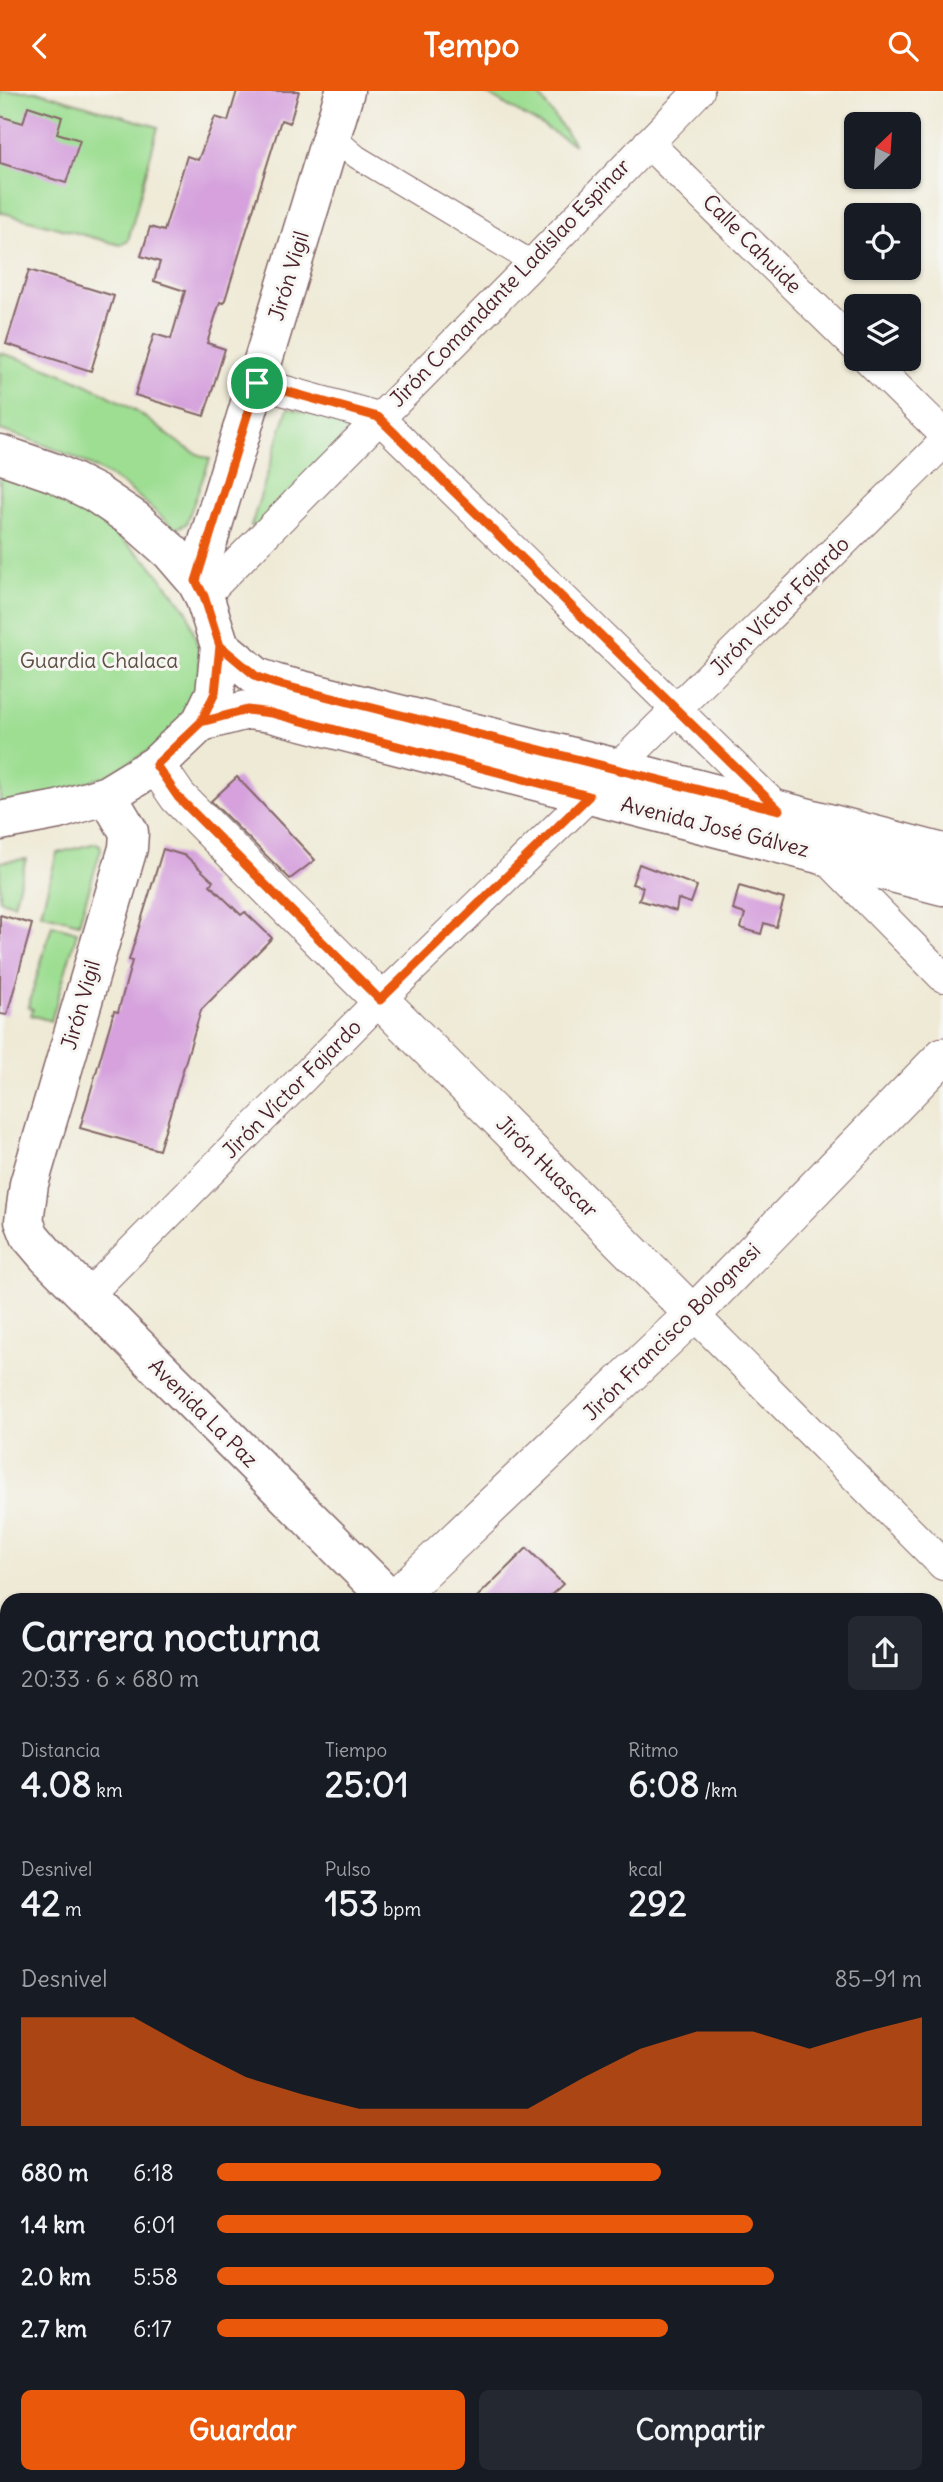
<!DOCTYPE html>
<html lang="es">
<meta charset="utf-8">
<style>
:root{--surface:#171b24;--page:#242831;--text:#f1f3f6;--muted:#9ea1a6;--accent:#ea580c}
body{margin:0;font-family:Delius,sans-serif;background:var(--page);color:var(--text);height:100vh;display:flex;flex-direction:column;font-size:26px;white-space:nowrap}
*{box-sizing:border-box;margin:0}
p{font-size:23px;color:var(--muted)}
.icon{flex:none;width:38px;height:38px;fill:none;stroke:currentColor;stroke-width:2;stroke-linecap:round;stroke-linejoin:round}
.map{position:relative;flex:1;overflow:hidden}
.sheet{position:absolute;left:0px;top:1502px;width:943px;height:891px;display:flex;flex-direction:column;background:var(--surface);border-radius:21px 21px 0 0;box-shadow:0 2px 5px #0004}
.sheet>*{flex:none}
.needle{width:46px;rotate:25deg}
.controls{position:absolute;left:844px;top:21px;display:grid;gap:14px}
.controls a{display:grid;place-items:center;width:77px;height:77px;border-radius:10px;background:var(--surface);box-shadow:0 2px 5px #0004;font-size:35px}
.pin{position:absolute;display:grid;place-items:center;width:60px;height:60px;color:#fff;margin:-30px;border:4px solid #fff;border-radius:50%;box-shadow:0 2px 7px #0007}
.round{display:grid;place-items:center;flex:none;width:74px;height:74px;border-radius:10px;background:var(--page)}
.headline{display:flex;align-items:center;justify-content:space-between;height:119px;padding:0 21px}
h1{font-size:38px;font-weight:800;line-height:52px}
.stats{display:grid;grid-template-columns:repeat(3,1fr);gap:10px;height:119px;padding:7px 21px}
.stats div{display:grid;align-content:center}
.stats b{font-size:35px;font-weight:800}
.stats small{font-size:19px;font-weight:400}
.stats p{font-size:19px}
.chart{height:196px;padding:14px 21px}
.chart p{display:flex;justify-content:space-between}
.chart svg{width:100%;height:126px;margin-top:7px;fill:var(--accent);opacity:.7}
.button{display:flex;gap:14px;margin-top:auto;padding:14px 21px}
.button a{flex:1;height:80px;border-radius:10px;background:var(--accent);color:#fff;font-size:28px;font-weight:800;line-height:80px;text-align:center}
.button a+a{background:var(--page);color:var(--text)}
ul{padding:0 21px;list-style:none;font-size:23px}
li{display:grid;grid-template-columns:112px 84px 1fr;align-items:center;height:52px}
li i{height:18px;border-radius:9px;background:var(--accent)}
header{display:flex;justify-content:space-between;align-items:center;height:91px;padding:0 21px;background:var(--accent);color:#fff;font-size:32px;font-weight:800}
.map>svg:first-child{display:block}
</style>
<header><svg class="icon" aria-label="back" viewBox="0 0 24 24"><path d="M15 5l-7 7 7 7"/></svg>Tempo<svg class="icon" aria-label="search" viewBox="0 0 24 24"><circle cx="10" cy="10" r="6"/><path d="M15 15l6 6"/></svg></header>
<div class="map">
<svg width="943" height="2391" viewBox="0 0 943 2391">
<rect width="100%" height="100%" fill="#f6f6f2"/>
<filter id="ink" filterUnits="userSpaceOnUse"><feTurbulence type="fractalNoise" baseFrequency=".0143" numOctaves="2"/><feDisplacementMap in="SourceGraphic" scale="14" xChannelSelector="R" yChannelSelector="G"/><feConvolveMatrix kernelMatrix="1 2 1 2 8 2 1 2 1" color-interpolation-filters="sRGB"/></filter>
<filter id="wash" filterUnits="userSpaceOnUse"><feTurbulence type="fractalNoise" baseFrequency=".00686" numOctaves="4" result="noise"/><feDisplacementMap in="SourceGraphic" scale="28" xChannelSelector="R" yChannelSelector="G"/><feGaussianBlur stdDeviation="1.57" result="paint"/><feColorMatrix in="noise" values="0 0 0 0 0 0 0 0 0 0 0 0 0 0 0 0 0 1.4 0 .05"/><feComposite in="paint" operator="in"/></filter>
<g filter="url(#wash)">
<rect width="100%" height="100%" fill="#efead6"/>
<path fill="#9ede93" stroke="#747e5f" stroke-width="2" d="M 0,0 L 36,0 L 158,36 L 128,150 L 120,154 L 0,121 Z
M 482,0 L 536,0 L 575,54 Z
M 0,262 C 47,275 92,293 134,319 C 162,336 178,357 210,368 L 186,433 L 175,438 C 159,424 142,408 125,395 C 87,369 44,352 0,339 Z
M 288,317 L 353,334 L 262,440 L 251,435 Z
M 0,382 L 46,397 L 98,428 L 149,472 L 187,520 L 201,565 L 199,593 L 185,624 L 152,658 L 107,685 L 47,704 L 0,713 Z
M 96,752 L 100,754 L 101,758 L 79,832 L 41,822 L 57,762 Z
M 26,768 L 14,813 L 0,809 L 0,771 Z
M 52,834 L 77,841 L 51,930 L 31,924 L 33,918 L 28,916 Z"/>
<path fill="#66c5e4" stroke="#587288" stroke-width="2" d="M 0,1995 L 7,2002 L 7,2385 L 386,2385 L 393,2391 L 0,2391 Z"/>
<g id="blocks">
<path fill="#d6a1dd" d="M 237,0 L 299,0 L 290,32 L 281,29 L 224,212 L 220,211 L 207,252 L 225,258 L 204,325 L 135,304 L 154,243 L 171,248 L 185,200 L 154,190 L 160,171 L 141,165 L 150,136 L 164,140 L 187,65 L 198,69 L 215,26 L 228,30 Z
M 28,15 L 62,26 L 57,42 L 80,49 L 66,92 L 0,72 L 0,25 L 23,32 Z
M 29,179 L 114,205 L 91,280 L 6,253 Z
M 237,686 L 315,769 L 290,788 L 211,710 Z
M 163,758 L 186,765 L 213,790 L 210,794 L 241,824 L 245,821 L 272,847 L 201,919 L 159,1059 L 80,1037 L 114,920 L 118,921 L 132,870 L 129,869 Z
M 639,773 L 697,795 L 691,812 L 678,808 L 676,820 L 639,809 L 643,796 L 632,793 Z
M 739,795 L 784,808 L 776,836 L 764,832 L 761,843 L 741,837 L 745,823 L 733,819 Z
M 0,824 L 32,833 L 7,924 L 0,923 Z
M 527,1457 L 563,1493 L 547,1508 L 475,1508 Z"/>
</g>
</g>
<g filter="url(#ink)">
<use href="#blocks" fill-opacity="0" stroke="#846667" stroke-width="2"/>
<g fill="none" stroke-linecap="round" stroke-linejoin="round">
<defs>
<path id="pedestrian" d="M 331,44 L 357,66 L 533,172"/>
<path id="minor" d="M 648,52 L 856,256
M 868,268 L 943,342
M 257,292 L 378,326 L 779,719
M 204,505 L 527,178 L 699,0
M 617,677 L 943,352
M 821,762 L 943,886
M 87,1205 L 380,909 L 589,705
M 693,1223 L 943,1474
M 936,1573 L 943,1566
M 0,1695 L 7,1702
M 936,2157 L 943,2150"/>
<path id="tertiary" d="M 156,674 L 178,706 L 693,1223
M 394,1508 L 693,1223 L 943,965
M 936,2057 L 943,2064"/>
<path id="secondary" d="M 0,363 L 55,382 L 95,402 L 135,429 L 171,461 L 196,490 L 204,505 L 220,555 L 215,602 L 201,631 L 156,674 L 107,704 L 58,719 L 0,730
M 196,490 L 345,0
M 220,555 L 257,586 L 277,593 L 617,677 L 943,762
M 201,631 L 247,619 L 271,622 L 943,795
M 107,704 L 129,741 L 128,757 L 29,1093 L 24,1130 L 30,1145 L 47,1165 L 390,1508
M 741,2385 L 747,2391"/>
<path id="trunk" d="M 0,1794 L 7,1801
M 0,1865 L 7,1872
M 500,2385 L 506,2391
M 572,2385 L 578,2391"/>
</defs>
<use href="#pedestrian" stroke="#846667" stroke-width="25"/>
<use href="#minor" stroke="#846667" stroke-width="32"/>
<use href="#tertiary" stroke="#846667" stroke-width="39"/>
<use href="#secondary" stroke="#846667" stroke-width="41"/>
<use href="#trunk" stroke="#846667" stroke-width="41"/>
<use href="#pedestrian" stroke="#fff" stroke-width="23"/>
<use href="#minor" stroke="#fff" stroke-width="30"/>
<use href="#tertiary" stroke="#fff" stroke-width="37"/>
<use href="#secondary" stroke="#fff" stroke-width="38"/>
<use href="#trunk" stroke="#fff" stroke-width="38"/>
</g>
</g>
<g fill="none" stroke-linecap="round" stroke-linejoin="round" filter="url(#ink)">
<defs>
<path id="route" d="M 257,292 L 196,490 L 204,505 L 220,555 L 215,602 L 201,631 L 156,674 L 178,706 L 380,909 L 589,705 L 271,622 L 247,619 L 201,631 L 215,602 L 220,555 L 257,586 L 277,593 L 779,719 L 378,326 L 257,292"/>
</defs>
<use href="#route" stroke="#fff" stroke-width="14"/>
<use href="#route" stroke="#ea580c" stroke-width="9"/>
</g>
<g text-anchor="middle" stroke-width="6" stroke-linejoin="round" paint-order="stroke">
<g font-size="21" fill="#4a1f2b" stroke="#f6f6f2">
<text transform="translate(752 153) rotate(45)" y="7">Calle Cahuide</text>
<text transform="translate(289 185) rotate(-73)" y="7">Jirón Vigil</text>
<text transform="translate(510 192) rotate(-46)" y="7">Jirón Comandante Ladislao Espinar</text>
<text transform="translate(780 515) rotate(-45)" y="7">Jirón Víctor Fajardo</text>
<text transform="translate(715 736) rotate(14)" y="7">Avenida José Gálvez</text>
<text transform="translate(81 914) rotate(-74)" y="7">Jirón Vigil</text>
<text transform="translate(292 998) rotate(-45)" y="7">Jirón Víctor Fajardo</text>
<text transform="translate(547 1076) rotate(45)" y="7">Jirón Huascar</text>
<text transform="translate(672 1241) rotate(-45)" y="7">Jirón Francisco Bolognesi</text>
<text transform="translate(203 1322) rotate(45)" y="7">Avenida La Paz</text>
</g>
<g font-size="21" fill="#5f4f45" stroke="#f6f6f2">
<text x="99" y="577">Guardia Chalaca</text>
</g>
</g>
</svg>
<div class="controls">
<a><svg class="needle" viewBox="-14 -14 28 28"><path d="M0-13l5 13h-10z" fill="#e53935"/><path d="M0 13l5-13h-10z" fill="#9ea1a6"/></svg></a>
<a><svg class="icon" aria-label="locate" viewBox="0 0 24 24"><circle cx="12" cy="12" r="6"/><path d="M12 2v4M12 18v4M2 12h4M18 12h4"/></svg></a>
<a><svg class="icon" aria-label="layers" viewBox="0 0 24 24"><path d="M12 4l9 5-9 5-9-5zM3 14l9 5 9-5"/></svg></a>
</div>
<div class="pin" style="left:257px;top:292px;background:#1e9e55"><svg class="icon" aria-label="arrive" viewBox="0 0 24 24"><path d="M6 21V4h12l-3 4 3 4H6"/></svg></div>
<section class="sheet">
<div class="headline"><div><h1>Carrera nocturna</h1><p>20:33 · 6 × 680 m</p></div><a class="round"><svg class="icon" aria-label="share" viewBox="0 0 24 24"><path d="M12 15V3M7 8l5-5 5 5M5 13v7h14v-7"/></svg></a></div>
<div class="stats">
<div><p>Distancia</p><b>4.08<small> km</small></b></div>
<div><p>Tiempo</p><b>25:01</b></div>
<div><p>Ritmo</p><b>6:08<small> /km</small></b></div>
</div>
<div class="stats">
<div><p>Desnivel</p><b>42<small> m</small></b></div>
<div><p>Pulso</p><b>153<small> bpm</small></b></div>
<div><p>kcal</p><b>292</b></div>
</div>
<div class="chart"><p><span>Desnivel</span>85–91 m</p>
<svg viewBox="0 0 160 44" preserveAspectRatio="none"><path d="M0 44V6L10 6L20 6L30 17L40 27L50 33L60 38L70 38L80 38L90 38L100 27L110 17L120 11L130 11L140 17L150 11L160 6V44z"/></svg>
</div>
<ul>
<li><b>680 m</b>6:18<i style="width:63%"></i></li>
<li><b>1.4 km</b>6:01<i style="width:76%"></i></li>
<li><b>2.0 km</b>5:58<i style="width:79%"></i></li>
<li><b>2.7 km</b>6:17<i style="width:64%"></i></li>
</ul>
<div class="button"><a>Guardar</a><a>Compartir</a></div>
</section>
</div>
